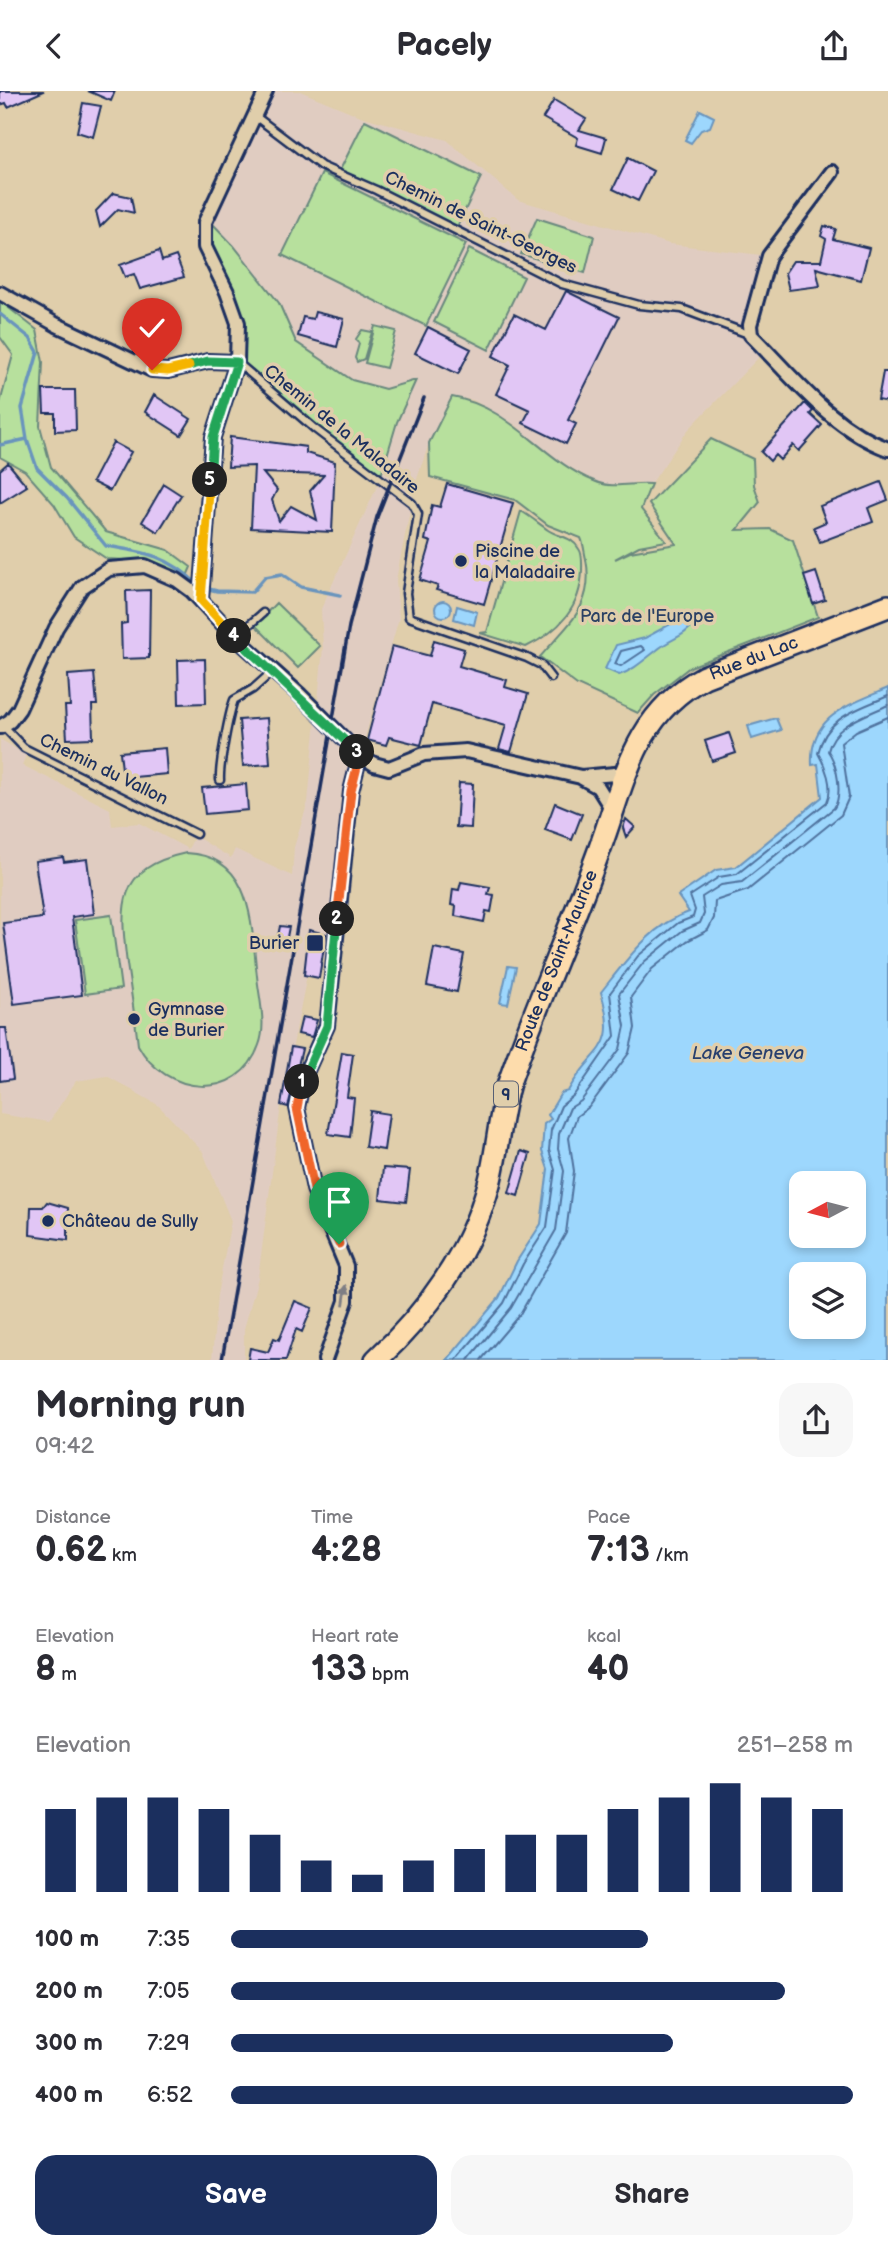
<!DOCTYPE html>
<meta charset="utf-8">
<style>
:root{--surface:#fff;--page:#f7f7f7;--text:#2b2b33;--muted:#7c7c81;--accent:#1b2f5e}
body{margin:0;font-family:"Balsamiq Sans",sans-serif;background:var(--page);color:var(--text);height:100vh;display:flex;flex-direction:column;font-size:26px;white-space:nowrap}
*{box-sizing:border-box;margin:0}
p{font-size:23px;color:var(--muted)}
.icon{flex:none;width:38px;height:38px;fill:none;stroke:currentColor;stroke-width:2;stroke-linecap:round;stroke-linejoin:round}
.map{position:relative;height:1269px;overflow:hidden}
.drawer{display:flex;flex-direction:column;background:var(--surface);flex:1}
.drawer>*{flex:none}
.needle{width:46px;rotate:263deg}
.buttons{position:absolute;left:789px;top:1080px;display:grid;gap:14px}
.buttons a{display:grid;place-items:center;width:77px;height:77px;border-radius:14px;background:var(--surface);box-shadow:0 4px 10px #0003;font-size:35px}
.pin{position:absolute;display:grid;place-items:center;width:60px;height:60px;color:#fff;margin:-72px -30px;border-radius:50% 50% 50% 0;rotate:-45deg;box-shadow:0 0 7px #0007}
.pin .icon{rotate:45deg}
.km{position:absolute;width:35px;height:35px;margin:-18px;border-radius:50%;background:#222;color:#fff;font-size:19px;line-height:35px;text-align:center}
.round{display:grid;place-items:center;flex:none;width:74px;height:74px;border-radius:21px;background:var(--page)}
.overview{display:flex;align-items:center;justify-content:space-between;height:119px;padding:0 35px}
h1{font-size:38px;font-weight:700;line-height:52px}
.stats{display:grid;grid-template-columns:repeat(3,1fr);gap:10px;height:119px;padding:7px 35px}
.stats div{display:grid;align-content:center}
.stats b{font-size:35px;font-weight:700}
.stats small{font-size:19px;font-weight:400}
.stats p{font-size:19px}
.chart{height:196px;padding:14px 35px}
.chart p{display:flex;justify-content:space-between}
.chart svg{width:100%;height:126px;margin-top:7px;stroke:var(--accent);stroke-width:6}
.primary-button{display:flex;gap:14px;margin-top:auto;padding:14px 35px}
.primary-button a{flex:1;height:80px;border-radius:21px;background:var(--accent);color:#fff;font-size:28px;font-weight:700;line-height:80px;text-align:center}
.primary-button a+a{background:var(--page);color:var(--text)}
ul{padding:0 35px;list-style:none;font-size:23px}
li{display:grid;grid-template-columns:112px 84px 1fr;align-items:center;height:52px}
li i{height:18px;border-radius:9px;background:var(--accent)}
header{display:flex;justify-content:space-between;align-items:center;height:91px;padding:0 35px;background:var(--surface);font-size:32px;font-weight:700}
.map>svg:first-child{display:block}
</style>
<header><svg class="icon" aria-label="back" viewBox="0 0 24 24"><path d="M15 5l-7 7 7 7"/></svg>Pacely<svg class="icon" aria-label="share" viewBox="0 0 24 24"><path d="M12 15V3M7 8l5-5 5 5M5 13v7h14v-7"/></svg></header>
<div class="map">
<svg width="888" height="1269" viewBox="0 0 888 1269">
<rect width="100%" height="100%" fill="#e0ceab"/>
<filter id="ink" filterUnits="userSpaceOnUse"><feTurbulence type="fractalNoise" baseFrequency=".0143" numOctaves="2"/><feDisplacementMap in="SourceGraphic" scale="14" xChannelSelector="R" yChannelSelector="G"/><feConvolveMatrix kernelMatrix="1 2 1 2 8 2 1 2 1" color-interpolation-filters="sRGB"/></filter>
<g filter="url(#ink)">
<path fill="#e0ccc1" d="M 257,0 L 300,0 L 363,26 L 447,49 L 518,109 L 670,153 L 769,165 L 750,234 L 763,262 L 688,339 L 651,393 L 635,391 L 624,397 L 596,391 L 546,363 L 517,335 L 473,309 L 452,306 L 429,352 L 415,394 L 396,489 L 399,527 L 360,664 L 350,670 L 341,704 L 328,868 L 311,864 L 281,1014 L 258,1187 L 244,1238 L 244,1269 L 212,1269 L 217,1204 L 231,1130 L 203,1061 L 158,1014 L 107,985 L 76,990 L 49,1031 L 0,1023 L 0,648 L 26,664 L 22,674 L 110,718 L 112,735 L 139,732 L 188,758 L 195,745 L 231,767 L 235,758 L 292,785 L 294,756 L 308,711 L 323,557 L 321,518 L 380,389 L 397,331 L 416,290 L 385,298 L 352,289 L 296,251 L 279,212 L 212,132 Z"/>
<path fill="#b7e09d" stroke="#69887e" stroke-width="2" d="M 365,29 L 481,86 L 457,136 L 340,79 Z
M 322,82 L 466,153 L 426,235 L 282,164 Z
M 537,127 L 594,145 L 585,182 L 521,163 Z
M 205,131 L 212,132 L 234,155 L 279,212 L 296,251 L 352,289 L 385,298 L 416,289 L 397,331 L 380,388 L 237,271 L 238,232 L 212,171 Z
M 469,158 L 524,186 L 489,259 L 434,231 Z
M 0,210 L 37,239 L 43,271 L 40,335 L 51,376 L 106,441 L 168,459 L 191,476 L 185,490 L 141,470 L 107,468 L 74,446 L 54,413 L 25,380 L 0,366 L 0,312 L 13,264 L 0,246 Z
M 375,235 L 396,240 L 386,277 L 365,272 Z
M 362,239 L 372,241 L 364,268 L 357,271 L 355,267 L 359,253 L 356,248 Z
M 452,306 C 510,315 542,369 594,390 C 614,399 631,391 651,393 L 641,418 L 666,450 L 639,455 L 615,468 L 630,461 L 676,453 L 649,413 L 711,348 L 753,368 L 754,394 L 760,411 L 737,439 L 770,438 L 793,449 L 818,526 L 690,576 L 654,604 L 638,622 L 577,594 L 540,566 C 568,533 595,515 586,468 C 584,460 584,454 581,447 L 548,434 L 515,409 L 430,386 L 429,352 Z
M 521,420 C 531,426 538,432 548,439 C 558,446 572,445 579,458 C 583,463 582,473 582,479 C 581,517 559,540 526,556 L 480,542 L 487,541 Z
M 276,512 L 320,555 L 298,577 L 255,534 Z
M 186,762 C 254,765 251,834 257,885 C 259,907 267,933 259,954 C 239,1012 165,1005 138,954 C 135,927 131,900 127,873 C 120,815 116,777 186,762 Z
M 111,824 L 121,898 L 85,903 L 75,829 Z"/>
<path fill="#9dd7fd" stroke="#6994bd" stroke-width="2" fill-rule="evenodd" d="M 700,19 L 714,26 L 710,36 L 701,39 L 691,52 L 685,49 Z
M435 518a8 8 0 1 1 16 0a8 8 0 1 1-16 0Z
M 457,515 L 477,521 L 474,534 L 454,528 Z
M 697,529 C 683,548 672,546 657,559 C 645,568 634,579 619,584 L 605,578 L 616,554 L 645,547 L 676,530 Z
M 888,597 L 888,1269 L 447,1269 L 499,1207 L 517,1170 L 541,1133 L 548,1078 L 542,1060 L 544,1033 L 551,1028 L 548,1024 L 561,1002 L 568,1000 C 594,953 619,963 601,901 C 625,871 651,833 689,821 L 678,805 L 716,779 L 736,776 L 822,706 L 818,673 L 812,674 C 809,624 850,614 888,597 ZM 802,1092 L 854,1092 L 854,1144 L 802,1144 ZM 802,1183 L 854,1183 L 854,1236 L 802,1236 Z
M 776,627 L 781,639 L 752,648 L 748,635 Z
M 508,875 L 516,876 L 508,913 L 500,912 Z"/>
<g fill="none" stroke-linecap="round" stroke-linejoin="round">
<path stroke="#4f729e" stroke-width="2" d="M 641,555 L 645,559 L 621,575 L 615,573 L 621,560 Z
M 456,1269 L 504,1212 L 523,1173 L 547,1136 L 555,1079 L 549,1059 L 551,1039 L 561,1015 L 574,1004 L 615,945 L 610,902 L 638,865 L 678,832 L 693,826 L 695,819 L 690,805 L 719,786 L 737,783 L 827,711 C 834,696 825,674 818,662 C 827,625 857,619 888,605
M 468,1269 L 511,1217 L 556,1139 L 564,1080 L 558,1058 L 559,1043 L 570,1017 L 581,1010 L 620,958 L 625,935 L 619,903 L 644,871 L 682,840 L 700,832 L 704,823 L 702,806 L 721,794 L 742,791 L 834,717 C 843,703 837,673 828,660 C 834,633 865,625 888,614
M 481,1269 L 520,1223 L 566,1142 L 574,1080 L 569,1047 L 577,1025 L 589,1016 L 629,962 L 635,937 L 631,906 L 652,878 L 687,850 L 708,839 L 714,827 L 715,810 L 748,799 L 841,724 L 849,706 L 841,652 L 856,640 L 888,626"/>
<path stroke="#6994bd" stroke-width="3.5" d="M 0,223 L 30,247 L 38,261 L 22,317 L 27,348 L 37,377 L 67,407 L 106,455 C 146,461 169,465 198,494
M 0,354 L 27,348
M 205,497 L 217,500 L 252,501 L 265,486 L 282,483 L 301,496 L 340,504"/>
</g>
<path fill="#e1c6f5" stroke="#1b2f5e" stroke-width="2" fill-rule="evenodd" d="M 0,0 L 44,0 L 8,16 L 6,12 L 0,14 Z
M 88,0 L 115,0 L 111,10 Z
M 554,9 L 586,28 L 579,39 L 606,47 L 602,62 L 576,54 L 578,47 L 543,27 Z
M 83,12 L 101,15 L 93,46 L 77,41 Z
M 628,67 L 653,80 L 638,110 L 613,98 Z
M 113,102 L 131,106 L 134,122 L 118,118 L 100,136 L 96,120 Z
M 824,135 L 836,138 L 833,148 L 869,157 L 861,189 L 816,177 L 820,195 L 789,199 L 785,182 L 793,170 L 821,170 L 826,148 L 821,145 Z
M 159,160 L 162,170 L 176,165 L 184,186 L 140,198 L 134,183 L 125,186 L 120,174 Z
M 566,200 L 619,226 L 568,329 L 576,333 L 566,353 L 523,332 L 530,319 L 496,303 L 510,274 L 493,265 L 514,223 L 546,239 Z
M 315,221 L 344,228 L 337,256 L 298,245 L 303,226 L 313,228 Z
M 134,222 L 157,226 L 152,253 L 129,249 Z
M 428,236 L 471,258 L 458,283 L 415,262 Z
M 883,281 L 888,281 L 888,311 L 878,309 Z
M 43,299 L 75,299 L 76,339 L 55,340 L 55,322 L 44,322 Z
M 154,304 L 191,328 L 181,344 L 145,321 Z
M 805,312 L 813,320 L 810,323 L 822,334 L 799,360 L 793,354 L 780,369 L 775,364 L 770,370 L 761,361 Z
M 230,346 L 306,356 L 306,362 L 335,371 L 332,441 L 251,437 L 254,375 L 228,376 ZM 263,382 L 324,384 L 310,400 L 317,429 L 291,415 L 279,430 L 272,409 L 277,399 Z
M 113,351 L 131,361 L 110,400 L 92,391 Z
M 8,372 L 27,395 L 0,412 L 0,379 Z
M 881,391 L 888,409 L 868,417 L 873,431 L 820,451 L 814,436 L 826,431 L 820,415 Z
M 164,393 L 181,404 L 158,441 L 142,431 Z
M 447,393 L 513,412 L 484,513 L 436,499 L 438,495 L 420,489 L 431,451 L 425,449 L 432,414 L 440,416 Z
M 816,481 L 825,509 L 813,513 L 804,485 Z
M 150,499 L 149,567 L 122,568 L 121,533 L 127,532 L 126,500 Z
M 434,549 L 464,558 L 459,575 L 507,589 L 505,596 L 528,603 L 511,661 L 499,658 L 506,634 L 432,613 L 421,654 L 389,646 L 386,654 L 367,649 L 392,555 L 430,565 Z
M 205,568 L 206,612 L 179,613 L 178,569 Z
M 94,582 L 97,614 L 92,614 L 93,647 L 67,648 L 65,615 L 70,615 L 68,584 Z
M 267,627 L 270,673 L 243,675 L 239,629 Z
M 729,642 L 736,662 L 712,670 L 705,650 Z
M 165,657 L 167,683 L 123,687 L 120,661 Z
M 459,692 L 473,693 L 471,737 L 456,736 Z
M 246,693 L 248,719 L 205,723 L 202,697 Z
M 555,712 L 582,723 L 572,749 L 545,739 Z
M 626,728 L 635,736 L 626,746 L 623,737 Z
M 63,766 L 64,771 L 87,768 L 94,823 L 72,826 L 82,904 L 14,913 L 3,832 L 43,827 L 35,770 Z
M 461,791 L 490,796 L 488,803 L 494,804 L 491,821 L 486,820 L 484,831 L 455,825 L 456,815 L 451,814 L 453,798 L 459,799 Z
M 280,835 L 289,836 L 286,851 L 277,850 Z
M 309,839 L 326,843 L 319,887 L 304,884 Z
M 434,857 L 464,863 L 457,901 L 427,895 Z
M 302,926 L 317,929 L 312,946 L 298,943 Z
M 0,937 L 6,937 L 13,988 L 0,990 Z
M 291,956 L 302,958 L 288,1016 L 281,1014 Z
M 342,961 L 353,963 L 347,1006 L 354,1007 L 350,1046 L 328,1043 Z
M 370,1020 L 389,1023 L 384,1059 L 365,1056 Z
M 521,1060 L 530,1063 L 518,1105 L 509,1102 Z
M 383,1077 L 410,1079 L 406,1111 L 380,1108 Z
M 47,1111 L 68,1117 L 68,1149 L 30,1144 L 31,1116 L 43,1116 Z
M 295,1210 L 312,1217 L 302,1241 L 296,1238 L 286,1269 L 248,1269 L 250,1257 L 268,1261 L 274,1247 L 279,1249 Z"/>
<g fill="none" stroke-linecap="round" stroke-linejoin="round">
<defs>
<path id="service" d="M 255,25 L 321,75 L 376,99 L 562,193 L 639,214 L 682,218 L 751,244
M 238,272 L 315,338 L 412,412 L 418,423 L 406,502 L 409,526 L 527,567 L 541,574 L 551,587
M 235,546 L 263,522
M 4,636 L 24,657 L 196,743
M 220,689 C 219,674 229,623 234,609 L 253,598 L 273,580"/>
<path id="minor" d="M 832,81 L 769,165 L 750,234 L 751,244 C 792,285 832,338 888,358
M 0,202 L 57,234 L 152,279 L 168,280 L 208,270 L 237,271
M 201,509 L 213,346 L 237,271 L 238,232 L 227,201 L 205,156 L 205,131 L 266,0
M 0,636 L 10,630 L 19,618 L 56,537 L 82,496 L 109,478 L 145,475 L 177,489 L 192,500 L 235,546 L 300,604 L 360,664 L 374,673 L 389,677 L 424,663 L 466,660 L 581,686 L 626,682
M 582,687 L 598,696 L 613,720
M 325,1269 L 346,1210 L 346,1175 L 314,1098 L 297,1017 L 303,988 L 327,935 L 351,700 L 360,664"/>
<g id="primary">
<path id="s1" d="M 376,1269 C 427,1222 471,1161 489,1093 C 498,1059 499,1023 510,989 C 537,911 572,835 600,757 C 625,689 634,624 704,586 L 888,515"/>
</g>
</defs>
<use href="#service" stroke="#1b2f5e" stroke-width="11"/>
<use href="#minor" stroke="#1b2f5e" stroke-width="18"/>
<use href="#primary" stroke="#1b2f5e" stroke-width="26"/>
<use href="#service" stroke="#e0ceab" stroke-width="6"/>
<use href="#minor" stroke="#e0ceab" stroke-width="12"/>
<use href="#primary" stroke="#fddcac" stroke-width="21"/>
<path stroke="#1b2f5e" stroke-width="3.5" d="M 222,1269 L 349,535 L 377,426 L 424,307"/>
</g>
<defs><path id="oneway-solid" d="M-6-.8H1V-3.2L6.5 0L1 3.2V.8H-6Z" transform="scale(1.75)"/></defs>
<use fill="#7e7e84" href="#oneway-solid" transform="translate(345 1204) rotate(-82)"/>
</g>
<g fill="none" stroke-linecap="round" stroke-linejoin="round" filter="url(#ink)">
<defs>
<path id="split-1" d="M 302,991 L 297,1017 L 314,1098 L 339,1153"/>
<path id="split-2" d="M 302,991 L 327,935 L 337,828"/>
<path id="split-3" d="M 337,828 L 351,700 L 360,664 L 357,661"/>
<path id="split-4" d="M 234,545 L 357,661"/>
<path id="split-5" d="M 210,389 L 201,509 L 234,545"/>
<path id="split-6" d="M 189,275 L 208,270 L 237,271 L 213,346 L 210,389"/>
<path id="split-7" d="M 152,279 L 168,280 L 189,275"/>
</defs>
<use href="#split-1" stroke="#fff" stroke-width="14"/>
<use href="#split-2" stroke="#fff" stroke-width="14"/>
<use href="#split-3" stroke="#fff" stroke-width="14"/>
<use href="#split-4" stroke="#fff" stroke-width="14"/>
<use href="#split-5" stroke="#fff" stroke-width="14"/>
<use href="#split-6" stroke="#fff" stroke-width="14"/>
<use href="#split-7" stroke="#fff" stroke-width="14"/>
<use href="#split-1" stroke="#f0652b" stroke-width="9"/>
<use href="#split-2" stroke="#22a559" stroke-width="9"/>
<use href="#split-3" stroke="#f0652b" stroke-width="9"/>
<use href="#split-4" stroke="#22a559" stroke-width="9"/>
<use href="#split-5" stroke="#f5b400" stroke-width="9"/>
<use href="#split-6" stroke="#22a559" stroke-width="9"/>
<use href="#split-7" stroke="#f5b400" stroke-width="9"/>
</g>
<g fill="#1b2f5e" stroke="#e0ceab" stroke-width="2.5">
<circle cx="461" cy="470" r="7"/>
<rect x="306" y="843" width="18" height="18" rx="3.5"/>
<circle cx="134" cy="928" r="7"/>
<circle cx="48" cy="1130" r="7"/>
</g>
<g text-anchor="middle" stroke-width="7" stroke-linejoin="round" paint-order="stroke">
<rect fill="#e0ceab" stroke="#565f75" stroke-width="2" x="494" y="990.5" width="24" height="25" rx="5"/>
<g font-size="16" font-weight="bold" fill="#1b2f5e">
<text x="506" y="1009">9</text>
</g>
<g font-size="18" fill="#1b2f5e" stroke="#e0ceab">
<text transform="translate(481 131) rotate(26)" y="6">Chemin de Saint-Georges</text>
<text transform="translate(342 338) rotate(39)" y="6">Chemin de la Maladaire</text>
<text dy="6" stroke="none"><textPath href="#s1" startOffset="826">Rue du Lac</textPath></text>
<text transform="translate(104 678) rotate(26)" y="6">Chemin du Vallon</text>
<text dy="6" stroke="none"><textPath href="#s1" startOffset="446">Route de Saint-Maurice</textPath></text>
</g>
<g font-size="18" fill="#1b2f5e" stroke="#e0ceab" text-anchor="start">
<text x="475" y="466">Piscine de<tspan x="475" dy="21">la Maladaire</tspan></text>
<text x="299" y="858" text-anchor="end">Burier</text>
<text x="148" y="924">Gymnase<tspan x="148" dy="21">de Burier</tspan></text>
<text x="62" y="1136">Château de Sully</text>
</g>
<g font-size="18" fill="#2b4164" stroke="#e0ceab">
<text x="647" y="531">Parc de l'Europe</text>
</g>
<g font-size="19" font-style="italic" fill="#28406e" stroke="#e0ceab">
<text x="748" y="968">Lake Geneva</text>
</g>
</g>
</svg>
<div class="buttons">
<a><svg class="needle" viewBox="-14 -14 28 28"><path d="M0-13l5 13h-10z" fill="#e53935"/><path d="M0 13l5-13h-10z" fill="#7c7c81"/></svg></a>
<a><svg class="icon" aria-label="layers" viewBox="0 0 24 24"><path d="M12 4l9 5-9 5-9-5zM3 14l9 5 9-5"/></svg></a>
</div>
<div class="pin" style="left:339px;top:1153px;background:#1e9e55"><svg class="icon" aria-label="arrive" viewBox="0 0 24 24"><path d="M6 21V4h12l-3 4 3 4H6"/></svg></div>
<div class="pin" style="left:152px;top:279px;background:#d93025"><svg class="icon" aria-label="check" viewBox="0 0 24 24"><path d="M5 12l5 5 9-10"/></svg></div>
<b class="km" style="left:302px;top:991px">1</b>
<b class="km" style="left:337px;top:828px">2</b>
<b class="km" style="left:357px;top:661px">3</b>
<b class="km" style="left:234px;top:545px">4</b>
<b class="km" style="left:210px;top:389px">5</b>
</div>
<section class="drawer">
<div class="overview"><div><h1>Morning run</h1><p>09:42</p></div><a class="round"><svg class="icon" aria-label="share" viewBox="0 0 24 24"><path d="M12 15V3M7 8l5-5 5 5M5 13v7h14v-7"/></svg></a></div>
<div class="stats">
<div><p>Distance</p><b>0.62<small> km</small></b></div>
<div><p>Time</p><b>4:28</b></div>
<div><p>Pace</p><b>7:13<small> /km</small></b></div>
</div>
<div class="stats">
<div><p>Elevation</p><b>8<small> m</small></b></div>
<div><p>Heart rate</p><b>133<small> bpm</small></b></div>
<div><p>kcal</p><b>40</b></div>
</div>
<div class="chart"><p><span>Elevation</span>251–258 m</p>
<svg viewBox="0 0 160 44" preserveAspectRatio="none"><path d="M5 44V15M15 44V11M25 44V11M35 44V15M45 44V24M55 44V33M65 44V38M75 44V33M85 44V29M95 44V24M105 44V24M115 44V15M125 44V11M135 44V6M145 44V11M155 44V15"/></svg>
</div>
<ul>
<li><b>100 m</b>7:35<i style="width:67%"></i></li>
<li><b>200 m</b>7:05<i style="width:89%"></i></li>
<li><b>300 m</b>7:29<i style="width:71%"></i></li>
<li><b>400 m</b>6:52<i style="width:100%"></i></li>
</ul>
<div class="primary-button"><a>Save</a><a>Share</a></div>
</section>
